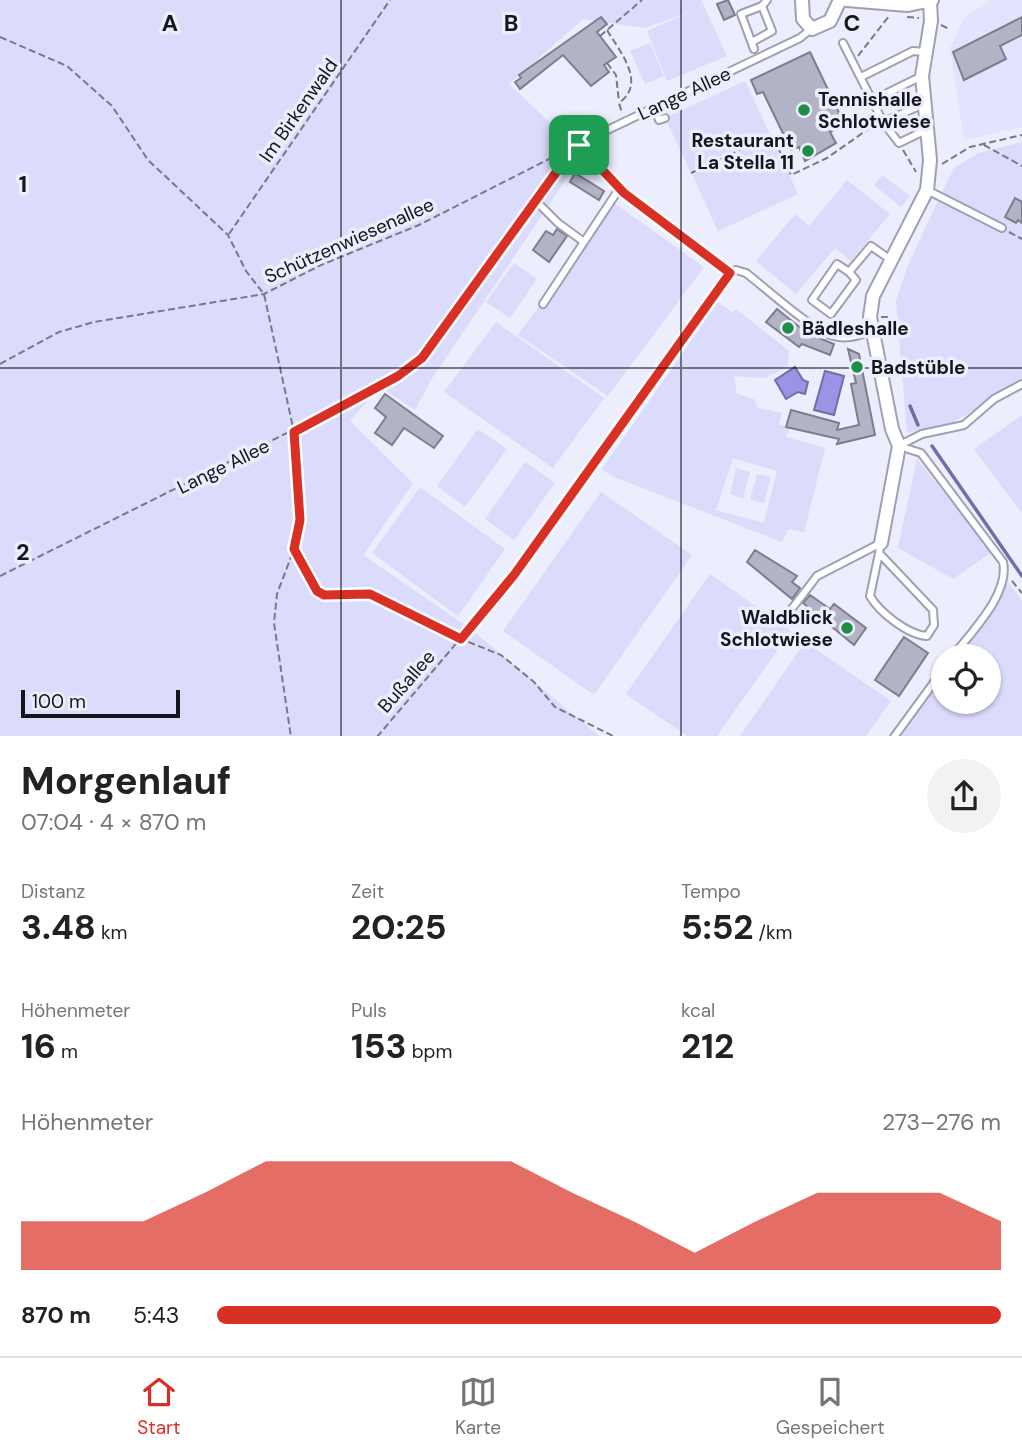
<!DOCTYPE html>
<html lang="de">
<meta charset="utf-8">
<style>
:root{--surface:#fff;--page:#f2f2f2;--text:#222;--muted:#767676;--line:#e0e0e0;--accent:#d93025}
body{margin:0;font-family:"DM Sans",sans-serif;background:var(--page);color:var(--text);height:100vh;display:flex;flex-direction:column;font-size:26px;white-space:nowrap}
*{box-sizing:border-box;margin:0}
p{font-size:23px;color:var(--muted)}
.icon{flex:none;width:38px;height:38px;fill:none;stroke:currentColor;stroke-width:2;stroke-linecap:round;stroke-linejoin:round}
.map{position:relative;height:736px;overflow:hidden}
.drawer{display:flex;flex-direction:column;background:var(--surface);flex:1}
.drawer>*{flex:none}
.buttons{position:absolute;left:931px;top:644px;display:grid;gap:14px}
.buttons a{display:grid;place-items:center;width:70px;height:70px;border-radius:50%;background:var(--surface);box-shadow:0 2px 5px #0004;font-size:35px}
.scale{position:absolute;left:21px;bottom:18px;width:159px;box-sizing:border-box;padding-left:7px;border:4px solid #15151c;border-top:0;font-size:19px;line-height:24px;white-space:nowrap;color:#15151c;-webkit-text-stroke:5px #ecedfd;paint-order:stroke}
.pin{position:absolute;display:grid;place-items:center;width:60px;height:60px;color:#fff;margin:-30px;border-radius:14px;box-shadow:0 4px 10px #0006}
.round{display:grid;place-items:center;flex:none;width:74px;height:74px;border-radius:37px;background:var(--page)}
.summary{display:flex;align-items:center;justify-content:space-between;height:119px;padding:0 21px}
h1{font-size:38px;font-weight:700;line-height:52px}
.figures{display:grid;grid-template-columns:repeat(3,1fr);gap:10px;height:119px;padding:7px 21px}
.figures div{display:grid;align-content:center}
.figures b{font-size:35px;font-weight:700}
.figures small{font-size:19px;font-weight:400}
.figures p{font-size:19px}
.chart{height:196px;padding:14px 21px}
.chart p{display:flex;justify-content:space-between}
.chart svg{width:100%;height:126px;margin-top:7px;fill:var(--accent);opacity:.7}
ul{padding:0 21px;list-style:none;font-size:23px}
li{display:grid;grid-template-columns:112px 84px 1fr;align-items:center;height:52px}
li i{height:18px;border-radius:9px;background:var(--accent)}
.tabs{display:flex;justify-content:space-around;align-items:center;height:98px;border-top:2px solid var(--line);background:var(--surface);font-size:19px;color:var(--muted)}
.tabs a{display:grid;justify-items:center;gap:4px}
.tabs .on{color:var(--accent)}
.map>svg:first-child{display:block}
</style>
<div class="map">
<svg width="1022" height="737" viewBox="0 0 1022 737">
<rect width="100%" height="100%" fill="#ecedfd"/>
<path fill="#e3e3ff" d="M 991,0 L 1022,0 L 1022,127 L 964,140 L 950,48 L 964,18 Z"/>
<path fill="#dbdbfb" fill-rule="evenodd" d="M 0,0 L 701,0 L 727,56 L 667,81 L 647,31 L 697,9 L 645,28 L 583,19 L 509,84 L 583,154 L 431,380 L 415,410 L 380,387 L 350,421 L 413,483 L 363,555 L 472,630 L 599,736 L 0,736 Z
M 650,43 L 664,76 L 645,84 L 630,51 Z
M 745,81 L 770,134 L 690,171 L 665,118 Z
M 772,137 L 798,194 L 718,231 L 692,174 Z
M 1022,142 L 1022,383 L 948,425 L 907,433 L 896,301 L 908,265 L 953,169 L 978,153 Z
M 882,175 L 910,196 L 901,207 L 874,185 Z
M 847,180 L 890,214 L 851,261 L 835,248 L 796,294 L 756,261 L 795,214 L 809,226 Z
M 614,203 L 704,267 L 608,396 L 518,335 Z
M 514,263 L 537,279 L 510,318 L 486,302 Z
M 718,302 L 733,313 L 736,309 L 789,351 L 788,367 L 765,378 L 734,376 L 737,394 L 754,399 L 758,408 L 782,413 L 779,424 L 790,428 L 786,437 L 825,448 L 804,532 L 789,529 L 782,542 L 614,477 L 602,469 ZM 733,458 L 777,471 L 764,523 L 716,510 Z
M 496,322 L 604,398 L 553,468 L 444,392 Z
M 1022,415 L 1022,513 L 974,449 Z
M 478,429 L 507,449 L 465,507 L 437,486 Z
M 917,459 L 992,552 L 953,579 L 898,548 Z
M 525,462 L 555,483 L 514,540 L 485,519 Z
M 736,468 L 750,472 L 743,498 L 730,494 Z
M 757,474 L 771,477 L 764,503 L 750,500 Z
M 420,487 L 505,549 L 458,616 L 372,553 Z
M 601,492 L 692,555 L 594,695 L 503,631 Z
M 710,574 L 791,631 L 717,736 L 687,736 L 626,694 Z
M 1008,582 L 1022,601 L 1022,736 L 899,737 L 943,674 L 943,702 L 989,702 L 989,656 L 955,656 Z
M 805,642 L 891,701 L 866,736 L 740,736 Z"/>
<path fill="#9994e3" stroke="#716ea7" stroke-width="2" d="M 795,367 L 803,380 L 808,382 L 805,394 L 798,392 L 786,399 L 775,380 Z
M 825,371 L 844,376 L 834,415 L 814,410 Z"/>
<g fill="none" stroke-linecap="round" stroke-linejoin="round">
<path stroke="#716ea7" stroke-width="3.5" d="M 910,406 L 918,425
M 932,446 L 1022,576"/>
</g>
<path fill="#b3b3c6" stroke="#7d7d8f" stroke-width="2" d="M 728,0 L 735,15 L 724,20 L 717,4 Z
M 601,17 L 607,24 L 597,32 L 616,57 L 604,65 L 609,72 L 591,86 L 563,55 L 520,89 L 515,82 L 521,78 L 519,75 Z
M 1022,17 L 1022,35 L 1000,46 L 1006,59 L 964,80 L 953,52 Z
M 810,52 L 845,125 L 830,132 L 836,143 L 805,161 L 799,147 L 791,150 L 763,92 L 757,94 L 751,80 Z
M 575,173 L 604,191 L 599,200 L 570,182 Z
M 1015,198 L 1022,202 L 1022,223 L 1018,220 L 1016,223 L 1005,217 Z
M 557,229 L 567,236 L 549,262 L 533,250 L 546,231 L 553,235 Z
M 777,309 L 807,333 L 834,344 L 830,355 L 802,344 L 799,347 L 766,322 Z
M 848,349 L 859,354 L 875,435 L 837,444 L 839,439 L 786,427 L 791,410 L 839,423 L 837,430 L 859,425 L 851,384 L 856,383 Z
M 385,394 L 443,436 L 434,448 L 404,428 L 392,445 L 375,433 L 386,417 L 375,408 Z
M 755,550 L 797,576 L 792,582 L 800,588 L 792,599 L 747,562 Z
M 810,595 L 830,609 L 834,604 L 866,628 L 854,645 L 803,603 Z
M 904,637 L 928,653 L 899,696 L 875,680 Z"/>
<g fill="none" stroke-linecap="round" stroke-linejoin="round">
<defs>
<path id="service" d="M 752,42 L 772,31 L 762,6 L 767,0
M 843,43 L 883,122 L 899,143 L 926,130
M 754,49 L 741,14 L 762,6
M 861,77 L 913,51 L 924,52
M 873,100 L 922,76
M 654,106 L 659,120 L 665,118
M 883,122 L 924,104
M 579,145 L 624,193 L 730,273 L 736,270 L 746,273 C 767,289 811,330 834,336 C 846,340 859,335 871,332
M 927,190 L 1002,228
M 536,201 L 558,223 L 584,242
M 849,272 L 856,280 L 831,314 L 812,300 L 837,264 L 849,272 L 871,246 L 891,260
M 543,304 L 619,189
M 332,410 L 398,376 L 422,358 L 565,160 L 579,145 L 599,134 L 800,38 L 811,29
M 900,445 L 922,434 L 964,425 L 994,399 L 1022,384
M 899,446 L 921,453 L 1003,562 C 1010,594 971,632 953,656
M 879,553 L 870,596 C 879,612 908,635 927,636 L 934,625 L 933,610 L 879,553 L 881,543
M 792,620 L 787,615 L 817,576 L 881,543
M 894,737 L 943,670"/>
<path id="minor" d="M 802,0 L 803,19 L 812,29 L 830,21 L 840,0
M 847,0 L 908,5 L 932,0
M 881,543 L 899,446 L 892,429 L 870,317 L 873,296 L 927,190 L 930,160 L 922,76 L 931,21 L 930,1"/>
</defs>
<use href="#service" stroke="#a0a0b3" stroke-width="10"/>
<use href="#minor" stroke="#a0a0b3" stroke-width="16"/>
<path stroke="#787984" stroke-width="2" stroke-dasharray="7 3.5" stroke-linecap="butt" d="M 907,17 L 919,18
M 941,25 L 949,29
M 607,30 C 620,52 647,83 619,103 L 622,113
M 600,36 L 642,0
M 0,37 L 67,66 L 112,106 L 148,160 L 228,235 L 246,271 L 264,294 L 294,432 L 299,496 L 300,520 L 294,549 L 277,594 L 274,623 L 291,737
M 858,56 L 889,16
M 607,63 L 616,75 L 619,102
M 984,145 L 1022,166
M 903,150 L 916,172
M 942,164 L 970,147 L 1022,135
M 691,173 L 772,135 L 791,175 L 827,158 L 874,125
M 1009,232 L 1022,239
M 229,234 L 390,0
M 881,317 L 891,317
M 0,364 L 59,332 L 94,322 L 264,294 L 321,265 L 419,225 L 559,154
M 295,550 L 317,591 L 324,595 L 370,594 L 461,639 L 501,655 L 534,682 L 555,707 L 615,737
M 0,576 L 325,414
M 1012,581 L 1022,593
M 377,737 L 514,575 L 726,279"/>
<use href="#service" stroke="#fff" stroke-width="6"/>
<use href="#minor" stroke="#fff" stroke-width="12"/>
</g>
<g fill="none" stroke-linecap="round" stroke-linejoin="round">
<defs>
<path id="route" d="M 579,145 L 624,193 L 730,273 L 514,575 L 461,639 L 370,594 L 324,595 L 317,591 L 294,549 L 300,520 L 294,432 L 398,376 L 422,358 L 565,160 Z"/>
</defs>
<use href="#route" stroke="#fff" stroke-width="14"/>
<use href="#route" stroke="#d93025" stroke-width="9"/>
</g>
<path fill="none" stroke="#15151c" stroke-width="2" stroke-opacity="0.55" d="M 341,0 L 341,737M 681,0 L 681,737M 0,368 L 1022,368"/>
<g fill="#1e8e46" stroke="#ecedfd" stroke-width="2.5">
<circle cx="804" cy="110" r="7"/>
<circle cx="808" cy="151" r="7"/>
<circle cx="788" cy="328" r="7"/>
<circle cx="857" cy="367" r="7"/>
<circle cx="847" cy="628" r="7"/>
</g>
<g text-anchor="middle" stroke-width="7" stroke-linejoin="round" paint-order="stroke">
<g font-size="19" fill="#15151c" stroke="#ecedfd">
<text transform="translate(684 93) rotate(-25)" y="7">Lange Allee</text>
<text transform="translate(298 110) rotate(-55)" y="7">Im Birkenwald</text>
<text transform="translate(349 240) rotate(-24)" y="7">Schützenwiesenallee</text>
<text transform="translate(223 466) rotate(-26)" y="7">Lange Allee</text>
<text transform="translate(406 681) rotate(-49)" y="7">Bußallee</text>
</g>
<g font-size="19" font-weight="bold" fill="#15151c" stroke="#ecedfd" text-anchor="start">
<text x="818" y="106">Tennishalle<tspan x="818" dy="22">Schlotwiese</tspan></text>
<text x="794" y="147" text-anchor="end">Restaurant<tspan x="794" dy="22">La Stella 11</tspan></text>
<text x="802" y="335">Bädleshalle</text>
<text x="871" y="374">Badstüble</text>
<text x="833" y="624" text-anchor="end">Waldblick<tspan x="833" dy="22">Schlotwiese</tspan></text>
</g>
</g>
<g font-size="23" text-anchor="middle" font-weight="bold" fill="#15151c" stroke="#ecedfd" stroke-width="7" stroke-linejoin="round" paint-order="stroke">
<text x="170" y="31">A</text>
<text x="511" y="31">B</text>
<text x="852" y="31">C</text>
<text x="23" y="192">1</text>
<text x="23" y="560">2</text>
</g>
</svg>
<div class="buttons">
<a><svg class="icon" aria-label="locate" viewBox="0 0 24 24"><circle cx="12" cy="12" r="6"/><path d="M12 2v4M12 18v4M2 12h4M18 12h4"/></svg></a>
</div>
<div class="scale">100 m</div>
<div class="pin" style="left:579px;top:145px;background:#1e9e55"><svg class="icon" aria-label="arrive" viewBox="0 0 24 24"><path d="M6 21V4h12l-3 4 3 4H6"/></svg></div>
</div>
<section class="drawer">
<div class="summary"><div><h1>Morgenlauf</h1><p>07:04 · 4 × 870 m</p></div><a class="round"><svg class="icon" aria-label="share" viewBox="0 0 24 24"><path d="M12 15V3M7 8l5-5 5 5M5 13v7h14v-7"/></svg></a></div>
<div class="figures">
<div><p>Distanz</p><b>3.48<small> km</small></b></div>
<div><p>Zeit</p><b>20:25</b></div>
<div><p>Tempo</p><b>5:52<small> /km</small></b></div>
</div>
<div class="figures">
<div><p>Höhenmeter</p><b>16<small> m</small></b></div>
<div><p>Puls</p><b>153<small> bpm</small></b></div>
<div><p>kcal</p><b>212</b></div>
</div>
<div class="chart"><p><span>Höhenmeter</span>273–276 m</p>
<svg viewBox="0 0 160 44" preserveAspectRatio="none"><path d="M0 44V27L10 27L20 27L30 17L40 6L50 6L60 6L70 6L80 6L90 17L100 27L110 38L120 27L130 17L140 17L150 17L160 27V44z"/></svg>
</div>
<ul>
<li><b>870 m</b>5:43<i style="width:100%"></i></li>
</ul>
</section>
<nav class="tabs">
<a class="on"><svg class="icon" aria-label="home" viewBox="0 0 24 24"><path d="M3 11l9-7 9 7M6 9v11h12V9"/></svg>Start</a>
<a><svg class="icon" aria-label="map" viewBox="0 0 24 24"><path d="M3 6l6-2 6 2 6-2v14l-6 2-6-2-6 2zM9 4v14M15 6v14"/></svg>Karte</a>
<a><svg class="icon" aria-label="saved" viewBox="0 0 24 24"><path d="M7 4h10v16l-5-4-5 4z"/></svg>Gespeichert</a>
</nav>
